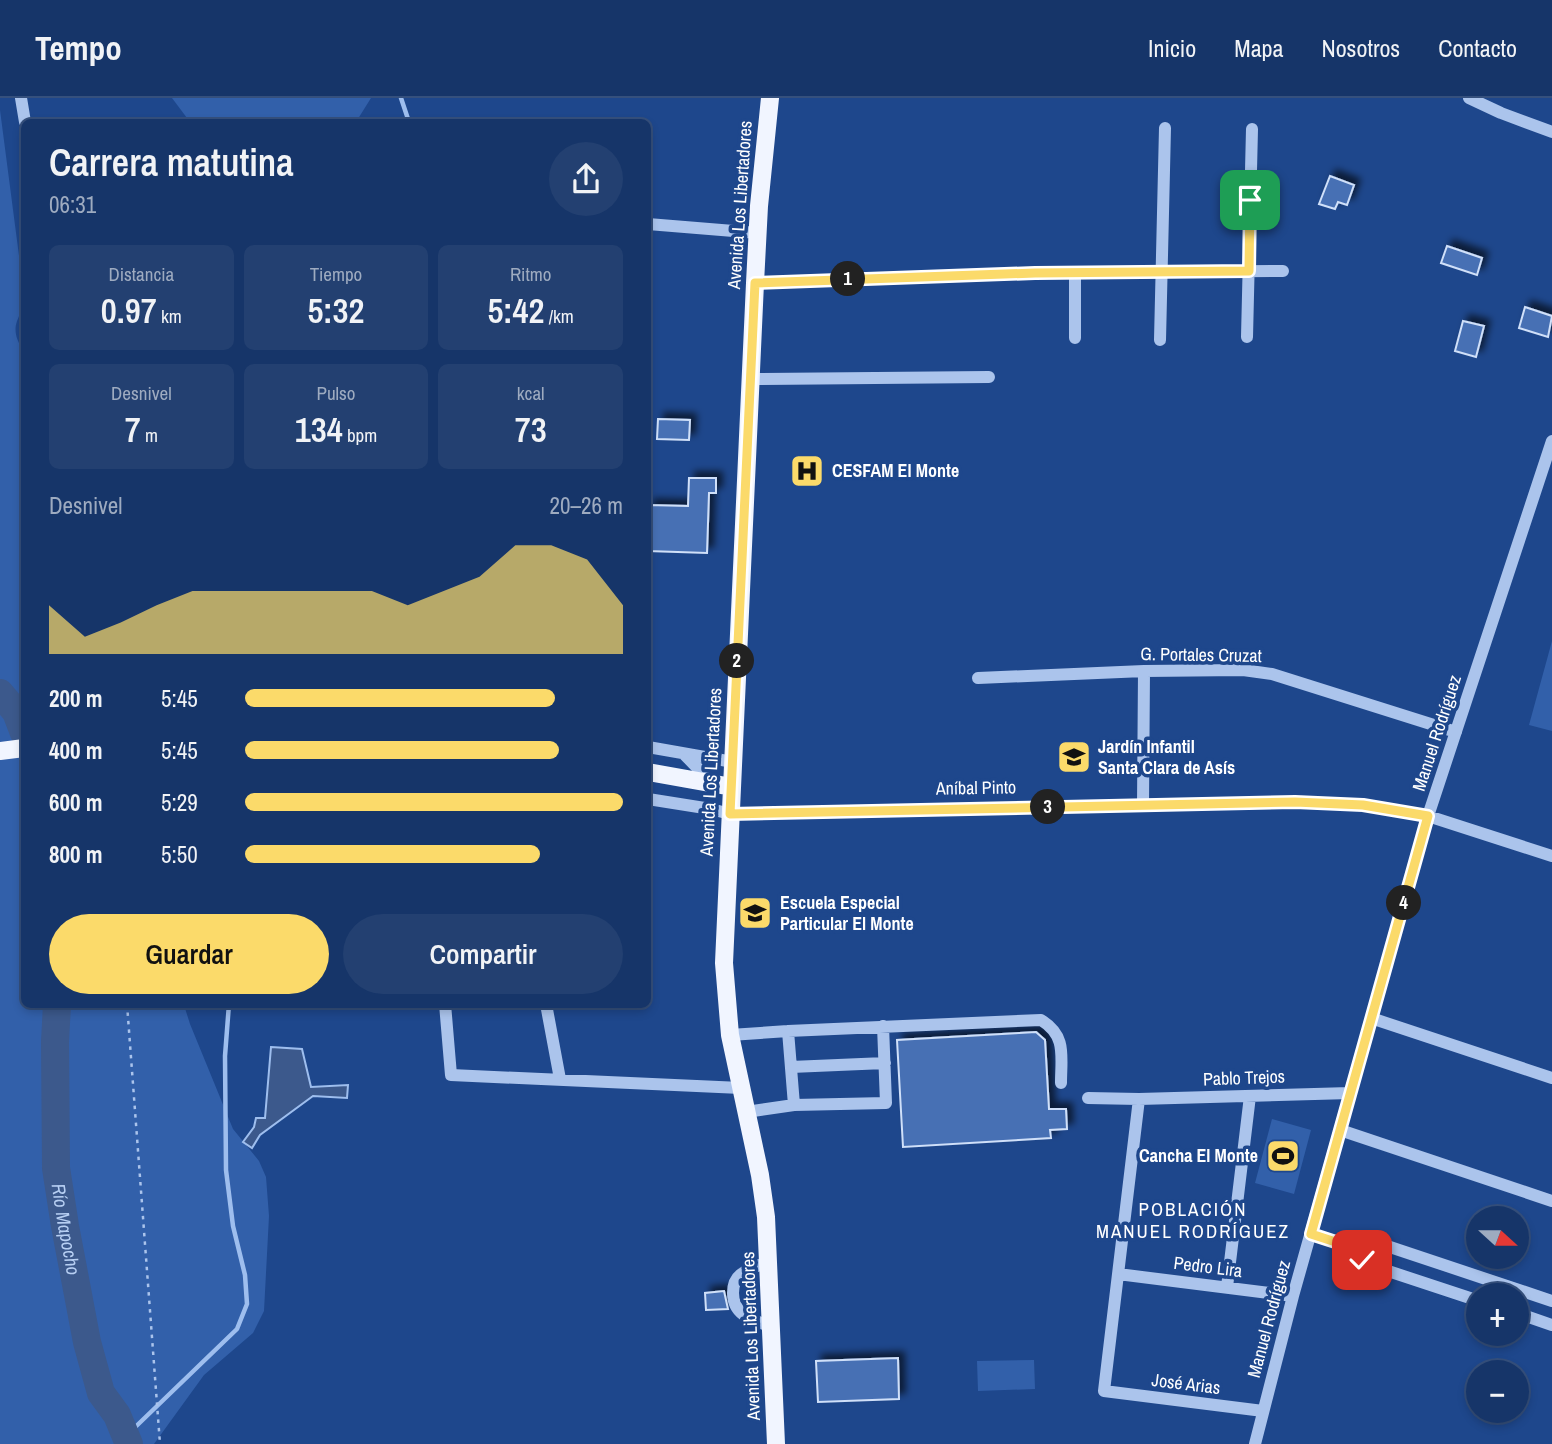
<!DOCTYPE html>
<html lang="es">
<meta charset="utf-8">
<style>
:root{--surface:#163569;--page:#234071;--text:#f1f3f6;--muted:#9eabc0;--line:#35507d;--accent:#fbda6a}
body{margin:0;font-family:"Archivo Narrow",sans-serif;background:var(--page);color:var(--text);height:100vh;display:flex;flex-direction:column;font-size:26px;white-space:nowrap}
*{box-sizing:border-box;margin:0}
p{font-size:23px;color:var(--muted)}
.icon{flex:none;width:38px;height:38px;fill:none;stroke:currentColor;stroke-width:2;stroke-linecap:round;stroke-linejoin:round}
.map{position:relative;flex:1;overflow:hidden}
.panel{position:absolute;left:21px;top:21px;width:630px;height:889px;display:flex;flex-direction:column;background:var(--surface);border-radius:10px;box-shadow:0 4px 10px #0003,0 0 0 2px var(--line)}
.panel>*{flex:none}
.needle{width:46px;rotate:111deg}
.fabs{position:absolute;left:1466px;top:1108px;display:grid;gap:14px}
.fabs a{display:grid;place-items:center;width:63px;height:63px;border-radius:50%;background:var(--surface);box-shadow:0 4px 10px #0003,0 0 0 2px var(--line);font-size:35px}
.pin{position:absolute;display:grid;place-items:center;width:60px;height:60px;color:#fff;margin:-30px;border-radius:14px;box-shadow:0 4px 10px #0006}
.km{position:absolute;width:35px;height:35px;margin:-18px;border-radius:50%;background:#222;color:#fff;font-size:19px;line-height:35px;text-align:center}
.round{display:grid;place-items:center;flex:none;width:74px;height:74px;border-radius:37px;background:var(--page)}
.overview{display:flex;align-items:center;justify-content:space-between;height:119px;padding:0 28px}
h1{font-size:38px;font-weight:600;line-height:52px}
.metrics{display:grid;grid-template-columns:repeat(3,1fr);gap:10px;height:119px;padding:7px 28px}
.metrics div{display:grid;align-content:center;border-radius:10px;background:var(--page);text-align:center}
.metrics b{font-size:35px;font-weight:600}
.metrics small{font-size:19px;font-weight:400}
.metrics p{font-size:19px}
.chart{height:196px;padding:14px 28px}
.chart p{display:flex;justify-content:space-between}
.chart svg{width:100%;height:126px;margin-top:7px;fill:var(--accent);opacity:.7}
.button{display:flex;gap:14px;margin-top:auto;padding:14px 28px}
.button a{flex:1;height:80px;border-radius:42px;background:var(--accent);color:#111;font-size:28px;font-weight:600;line-height:80px;text-align:center}
.button a+a{background:var(--page);color:var(--text)}
ul{padding:0 28px;list-style:none;font-size:23px}
li{display:grid;grid-template-columns:112px 84px 1fr;align-items:center;height:52px}
li i{height:18px;border-radius:9px;background:var(--accent)}
header{display:flex;align-items:center;gap:42px;box-sizing:border-box;height:98px;padding:0 35px;background:var(--surface);border-bottom:2px solid var(--line)}
header strong{font-size:33px}
nav{display:flex;gap:38px;margin-inline-start:auto;font-size:24px}
.map>svg:first-child{display:block}
</style>
<header>
<strong>Tempo</strong>
<nav><a>Inicio</a><a>Mapa</a><a>Nosotros</a><a>Contacto</a></nav>
</header>
<div class="map">
<svg width="1552" height="1346" viewBox="0 0 1552 1346">
<defs>
<filter id="shadow"><feDropShadow dx="6" dy="-6" stdDeviation="3.5" flood-color="#0009"/></filter>
</defs>
<rect width="100%" height="100%" fill="#1e478c"/>
<path fill="#3260aa" d="M 172,0 L 371,0 L 356,24 L 190,24 Z
M 0,12 L 24,196 C 24,223 5,224 24,254 L 24,906 L 184,907 L 190,926 L 233,1031 L 259,1063 L 266,1079 L 269,1118 L 264,1213 L 253,1235 L 204,1277 L 154,1346 L 0,1346 Z
M 1552,543 L 1552,633 L 1529,627 Z
M 1272,1021 L 1311,1032 L 1294,1096 L 1255,1085 Z
M 1034,1262 L 1035,1291 L 978,1293 L 977,1263 Z"/>
<path fill="#3c598c" stroke="#9ebeee" stroke-width="2" d="M 271,949 L 302,951 L 311,989 L 348,987 L 347,1000 L 313,998 L 260,1037 L 252,1050 L 243,1044 L 254,1029 L 256,1020 L 265,1020 Z"/>
<g fill="none" stroke-linecap="round" stroke-linejoin="round">
<path stroke="#9ebeee" stroke-width="4.5" d="M 401,0 L 409,24
M 127,1337 L 237,1231 L 247,1206 L 245,1177 L 233,1128 L 226,1072 L 225,958 L 229,906"/>
<g stroke="#3c598c" stroke-width="28">
<path d="M 0,595 L 16,614 L 24,635"/>
<path id="s1" d="M 57,906 L 55,944 L 56,1070 L 65,1128 L 87,1244 L 101,1295 L 117,1317 L 129,1346"/>
</g>
</g>
<path fill="#4770b4" stroke="#d0e0f9" stroke-width="2" filter="url(#shadow)" d="M 1330,78 L 1354,87 L 1347,107 L 1338,104 L 1335,111 L 1319,106 Z
M 1447,148 L 1482,160 L 1477,177 L 1441,165 Z
M 1525,209 L 1552,218 L 1548,239 L 1519,230 Z
M 1463,223 L 1484,228 L 1476,259 L 1455,253 Z
M 658,321 L 690,322 L 689,342 L 657,341 Z
M 689,380 L 716,380 L 716,395 L 709,395 L 707,455 L 648,453 L 648,407 L 688,408 Z
M 1036,934 L 1045,942 L 1049,1011 L 1066,1011 L 1067,1031 L 1050,1032 L 1051,1040 L 903,1049 L 897,942 Z
M 724,1193 L 728,1211 L 706,1212 L 705,1195 Z
M 898,1260 L 899,1301 L 818,1304 L 816,1263 Z"/>
<g fill="none" stroke-linecap="round" stroke-linejoin="round">
<path stroke="#abc4ec" stroke-width="2.5" stroke-dasharray="3.5 5" stroke-linecap="butt" d="M 127,906 L 160,1346"/>
<path stroke="#abc4ec" stroke-width="12" d="M 21,0 L 25,24
M 1469,0 L 1501,15 L 1552,34
M 648,126 L 758,135
M 755,185 L 1035,175 L 1283,173
M 1247,239 L 1252,31
M 1075,240 L 1075,174
M 1160,242 L 1165,30
M 750,281 L 989,279
M 978,580 L 1144,573 L 1243,572 L 1272,576 L 1456,634
M 648,649 L 733,664
M 684,656 L 712,685
M 648,701 L 711,711 L 730,716 L 1295,704 L 1363,707 L 1428,718 L 1552,758
M 1143,707 L 1144,573
M 445,906 L 451,977 L 741,990
M 546,906 L 560,981
M 1371,920 L 1552,980
M 883,928 L 886,1005 L 794,1007 L 788,933 C 872,929 956,925 1041,922 C 1067,938 1061,958 1061,985
M 730,937 L 788,933
M 791,969 L 885,965
M 1088,1000 L 1139,1001 L 1350,995
M 1139,1001 L 1104,1293 L 1263,1313
M 746,1014 L 794,1007
M 1340,1032 L 1552,1103
M 1311,1136 L 1351,1149 L 1368,1144 L 1378,1145 L 1552,1203
M 1351,1149 L 1365,1165 L 1370,1167 L 1479,1203
M 769,1163 C 761,1167 750,1170 743,1175 C 736,1179 733,1187 733,1195 C 733,1218 753,1222 772,1229
M 1118,1176 L 1293,1198
M 1227,1189 L 1250,998
M 1517,1215 L 1552,1227
M 1255,1346 L 1293,1198 L 1428,718 L 1552,343"/>
<path stroke="#f1f5ff" stroke-width="18" d="M 770,0 L 759,108 L 755,185 L 724,865 L 730,937 L 760,1077 L 766,1119 L 776,1346
M 0,653 L 24,650
M 648,674 L 732,689"/>
</g>
<g fill="none" stroke-linecap="round" stroke-linejoin="round">
<defs>
<path id="route" d="M 1250,102 L 1249,173 L 1035,175 L 755,185 L 730,716 L 1295,704 L 1363,707 L 1428,718 L 1311,1136 L 1351,1149 L 1362,1162"/>
</defs>
<use href="#route" stroke="#fff" stroke-width="14"/>
<use href="#route" stroke="#fbda6a" stroke-width="9"/>
</g>
<defs>
<symbol id="hospital-square" viewBox="-11 -11 22 22"><rect x="-9" y="-9" width="18" height="18" rx="4" fill="#fbda6a" stroke="#1e478c"/><path d="M-5-5h3v3.5h4V-5h3V5h-3V1.5h-4V5h-3Z" fill="#111"/></symbol>
<symbol id="school-square" viewBox="-11 -11 22 22"><rect x="-9" y="-9" width="18" height="18" rx="4" fill="#fbda6a" stroke="#1e478c"/><path d="M0-5L7-2L0 1L-7-2ZM-4 1L0 2.5L4 1V4Q0 6-4 4Z" fill="#111"/></symbol>
<symbol id="stadium-square" viewBox="-11 -11 22 22"><rect x="-9" y="-9" width="18" height="18" rx="4" fill="#fbda6a" stroke="#1e478c"/><path d="M0-5a6.5 5 0 1 0 0 10a6.5 5 0 1 0 0-10ZM-3.5-1.8h7v3.6h-7Z" fill="#111"/></symbol>
</defs>
<g fill-rule="evenodd">
<use href="#hospital-square" x="788" y="354" width="38" height="38"/>
<use href="#school-square" x="1055" y="640" width="38" height="38"/>
<use href="#school-square" x="736" y="796" width="38" height="38"/>
<use href="#stadium-square" x="1264" y="1039" width="38" height="38"/>
</g>
<g text-anchor="middle" stroke-width="7" stroke-linejoin="round" paint-order="stroke">
<g font-size="18" fill="#fff" stroke="#1e478c">
<text transform="translate(740 107) rotate(-86)" y="6">Avenida Los Libertadores</text>
<text transform="translate(1201 557) rotate(1)" y="6">G. Portales Cruzat</text>
<text transform="translate(1437 635) rotate(-72)" y="6">Manuel Rodríguez</text>
<text transform="translate(711 674) rotate(-87)" y="6">Avenida Los Libertadores</text>
<text transform="translate(976 690) rotate(-1)" y="6">Aníbal Pinto</text>
<text transform="translate(1244 980) rotate(-2)" y="6">Pablo Trejos</text>
<text transform="translate(1208 1169) rotate(7)" y="6">Pedro Lira</text>
<text transform="translate(1269 1221) rotate(-75)" y="6">Manuel Rodríguez</text>
<text transform="translate(751 1238) rotate(-92)" y="6">Avenida Los Libertadores</text>
<text transform="translate(1186 1286) rotate(7)" y="6">José Arias</text>
</g>
<g font-size="18" font-weight="bold" fill="#fff" stroke="#1e478c" text-anchor="start">
<text x="832" y="379">CESFAM El Monte</text>
<text x="1098" y="655">Jardín Infantil<tspan x="1098" dy="21">Santa Clara de Asís</tspan></text>
<text x="780" y="811">Escuela Especial<tspan x="780" dy="21">Particular El Monte</tspan></text>
<text x="1258" y="1064" text-anchor="end">Cancha El Monte</text>
</g>
<g font-size="19" letter-spacing="2" fill="#fff" stroke="#1e478c">
<text x="1193" y="1118">POBLACIÓN<tspan x="1193" dy="22">MANUEL RODRÍGUEZ</tspan></text>
</g>
<g font-size="19" font-style="italic" fill="#b7cff3" stroke="#1e478c">
<text dy="7" stroke="none"><textPath href="#s1" startOffset="226">Río Mapocho</textPath></text>
</g>
</g>
</svg>
<div class="fabs">
<a><svg class="needle" viewBox="-14 -14 28 28"><path d="M0-13l5 13h-10z" fill="#e53935"/><path d="M0 13l5-13h-10z" fill="#9eabc0"/></svg></a>
<a>+</a>
<a>−</a>
</div>
<div class="pin" style="left:1250px;top:102px;background:#1e9e55"><svg class="icon" aria-label="arrive" viewBox="0 0 24 24"><path d="M6 21V4h12l-3 4 3 4H6"/></svg></div>
<div class="pin" style="left:1362px;top:1162px;background:#d93025"><svg class="icon" aria-label="check" viewBox="0 0 24 24"><path d="M5 12l5 5 9-10"/></svg></div>
<b class="km" style="left:848px;top:181px">1</b>
<b class="km" style="left:737px;top:563px">2</b>
<b class="km" style="left:1048px;top:709px">3</b>
<b class="km" style="left:1404px;top:805px">4</b>
<section class="panel">
<div class="overview"><div><h1>Carrera matutina</h1><p>06:31</p></div><a class="round"><svg class="icon" aria-label="share" viewBox="0 0 24 24"><path d="M12 15V3M7 8l5-5 5 5M5 13v7h14v-7"/></svg></a></div>
<div class="metrics">
<div><p>Distancia</p><b>0.97<small> km</small></b></div>
<div><p>Tiempo</p><b>5:32</b></div>
<div><p>Ritmo</p><b>5:42<small> /km</small></b></div>
</div>
<div class="metrics">
<div><p>Desnivel</p><b>7<small> m</small></b></div>
<div><p>Pulso</p><b>134<small> bpm</small></b></div>
<div><p>kcal</p><b>73</b></div>
</div>
<div class="chart"><p><span>Desnivel</span>20–26 m</p>
<svg viewBox="0 0 160 44" preserveAspectRatio="none"><path d="M0 44V27L10 38L20 33L30 27L40 22L50 22L60 22L70 22L80 22L90 22L100 27L110 22L120 17L130 6L140 6L150 11L160 27V44z"/></svg>
</div>
<ul>
<li><b>200 m</b>5:45<i style="width:82%"></i></li>
<li><b>400 m</b>5:45<i style="width:83%"></i></li>
<li><b>600 m</b>5:29<i style="width:100%"></i></li>
<li><b>800 m</b>5:50<i style="width:78%"></i></li>
</ul>
<div class="button"><a>Guardar</a><a>Compartir</a></div>
</section>
</div>
